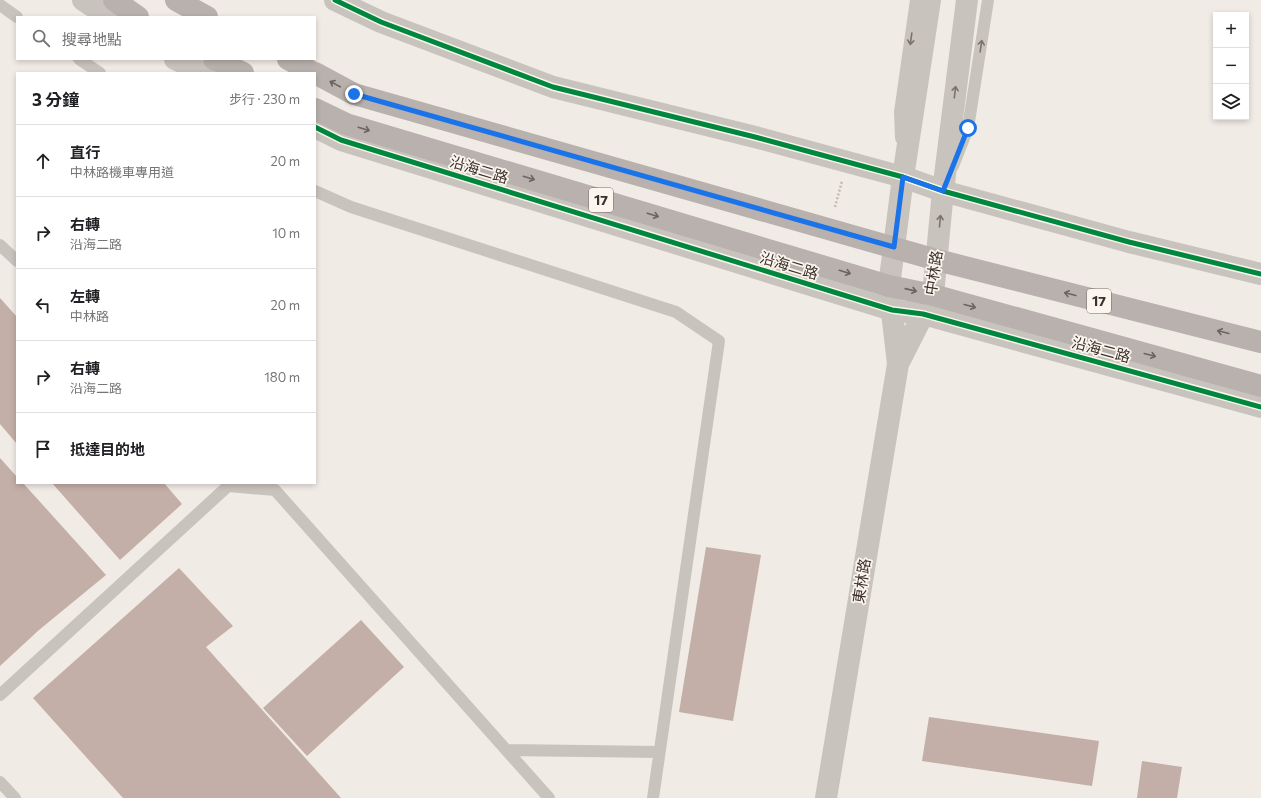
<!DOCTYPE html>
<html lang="zh-TW">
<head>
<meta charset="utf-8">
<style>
	body { margin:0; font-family:Commissioner,"Noto Sans TC",sans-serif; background:#f2f2f2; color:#202124 }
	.controls { position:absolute; right:12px; top:12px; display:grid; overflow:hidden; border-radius:0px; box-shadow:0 2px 6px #0003 }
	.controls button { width:36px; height:36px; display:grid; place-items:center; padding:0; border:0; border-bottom:1px solid #e0e0e0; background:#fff; color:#202124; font:20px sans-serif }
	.stop { position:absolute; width:12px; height:12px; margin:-9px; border:3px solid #1a73e8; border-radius:50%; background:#fff }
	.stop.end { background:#1a73e8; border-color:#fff; box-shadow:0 1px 4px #0008 }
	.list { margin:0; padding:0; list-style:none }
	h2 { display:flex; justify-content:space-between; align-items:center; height:52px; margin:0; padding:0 16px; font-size:17px }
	h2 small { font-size:13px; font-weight:400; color:#757577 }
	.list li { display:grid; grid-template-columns:26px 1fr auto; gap:12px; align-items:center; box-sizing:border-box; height:72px; padding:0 16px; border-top:1px solid #e0e0e0 }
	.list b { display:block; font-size:15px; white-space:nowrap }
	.list p { margin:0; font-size:13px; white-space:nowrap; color:#757577 }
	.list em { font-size:13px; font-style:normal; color:#757577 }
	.icon { flex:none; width:22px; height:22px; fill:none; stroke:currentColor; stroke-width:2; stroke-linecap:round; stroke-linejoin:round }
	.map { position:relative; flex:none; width:1261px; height:798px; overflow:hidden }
	.search { position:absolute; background:#fff; box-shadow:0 2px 6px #0003; left:16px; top:16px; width:300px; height:44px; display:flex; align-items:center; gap:10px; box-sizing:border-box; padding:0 14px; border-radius:0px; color:#757577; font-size:15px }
	.panel { position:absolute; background:#fff; box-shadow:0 2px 6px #0003; left:16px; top:72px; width:300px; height:412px; border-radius:0px }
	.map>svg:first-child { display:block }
</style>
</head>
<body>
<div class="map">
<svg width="1261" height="798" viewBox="0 0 1261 798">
	<rect width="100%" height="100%" fill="#f0ebe5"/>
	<path fill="#c3afa7" d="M0,298L17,317V444L0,424Z
		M0,458L17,477V483H23L106,575L39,630L0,666Z
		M52,483H164L182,504L120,560Z
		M706,547L761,555L733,721L679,712Z
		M179,568L233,626L206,647L341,798H123L33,698Z
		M361,620L404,667L307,756L263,708Z
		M929,717L1099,741L1092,786L922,761Z
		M1142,761L1182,767L1177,798H1137Z"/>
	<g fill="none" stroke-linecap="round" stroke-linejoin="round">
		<path stroke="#c2bbb6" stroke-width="2.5" stroke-dasharray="2 2" stroke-linecap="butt" d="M835,207L842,181"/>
		<path stroke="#c9c3be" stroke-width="12" d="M0,5L17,17
			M79,59L100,73
			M901,138L900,112L916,0
			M953,166L968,128L988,0
			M315,191L351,207L676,312L719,341L653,798
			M0,245L17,261
			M0,695L228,486L275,490L549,798
			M507,750L659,752
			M0,782L15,798"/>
		<path stroke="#c9c3be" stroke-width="22" d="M83,0L109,17
			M335,0L381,22L553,87L755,137L903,177L943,191L1129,242L1261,274
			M175,59L203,73
			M315,127L341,140L892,310L923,314L1261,407"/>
		<path stroke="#c9c3be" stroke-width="22" d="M898,364L933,295L943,191L967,0
			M826,798L898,364L889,286L903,177L930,0"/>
		<path stroke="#b8b1ad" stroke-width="22" d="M114,0L138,17
			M176,0L207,17
			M214,59L243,73
			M288,59L314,73
			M315,73L354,94L937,260L1261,342
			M315,109L346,124L889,286L933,295L1261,386"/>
		<g stroke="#fbf5ee" stroke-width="8">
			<path id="cycleway" d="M335,0L381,22L553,87L755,137L903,177L943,191L1129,242L1261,274
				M315,127L341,140L892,310L923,314L1261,407"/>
		</g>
		<use href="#cycleway" stroke="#00873e" stroke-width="5"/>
	</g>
	<defs><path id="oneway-shaft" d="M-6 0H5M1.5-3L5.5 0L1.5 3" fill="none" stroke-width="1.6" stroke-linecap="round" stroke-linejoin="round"/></defs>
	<g stroke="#7b726d">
		<use href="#oneway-shaft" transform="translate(911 39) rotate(98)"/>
		<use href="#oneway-shaft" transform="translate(981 46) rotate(-81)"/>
		<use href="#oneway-shaft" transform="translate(955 92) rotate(-83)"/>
		<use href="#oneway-shaft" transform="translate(940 221) rotate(-85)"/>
	</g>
	<g stroke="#6d645f">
		<use href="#oneway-shaft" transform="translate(335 84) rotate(-152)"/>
		<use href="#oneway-shaft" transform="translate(364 129) rotate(17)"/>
		<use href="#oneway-shaft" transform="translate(529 178) rotate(17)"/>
		<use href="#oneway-shaft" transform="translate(653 215) rotate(17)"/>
		<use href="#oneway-shaft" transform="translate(845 272) rotate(17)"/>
		<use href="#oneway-shaft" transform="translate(911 290) rotate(13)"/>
		<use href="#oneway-shaft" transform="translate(1070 294) rotate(-166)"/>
		<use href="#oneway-shaft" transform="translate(970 306) rotate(15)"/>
		<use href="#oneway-shaft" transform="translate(1223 332) rotate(-166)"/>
		<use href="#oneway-shaft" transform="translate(1150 355) rotate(15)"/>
	</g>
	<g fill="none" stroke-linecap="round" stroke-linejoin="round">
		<path stroke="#1a73e8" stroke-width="5" d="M354,94L894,247L903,177L943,191L968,128"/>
	</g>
	<g text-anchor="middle" stroke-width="3.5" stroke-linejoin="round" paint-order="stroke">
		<g fill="#fbf5ee" stroke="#756b66" stroke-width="1">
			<rect x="589" y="188" width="24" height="24" rx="3"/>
			<rect x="1087" y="289" width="24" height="24" rx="3"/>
		</g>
		<g font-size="14" font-weight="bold" fill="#3b302b">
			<text x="601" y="205">17</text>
			<text x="1099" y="306">17</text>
		</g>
		<g font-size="15" fill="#3b302b" stroke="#fbf5ee">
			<text transform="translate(479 170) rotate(17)" y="5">沿海二路</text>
			<text transform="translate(789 266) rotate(17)" y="5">沿海二路</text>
			<text transform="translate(934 273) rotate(-81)" y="5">中林路</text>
			<text transform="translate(1101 350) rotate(15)" y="5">沿海二路</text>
			<text transform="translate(862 581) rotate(-81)" y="5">東林路</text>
		</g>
	</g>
</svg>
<div class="controls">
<button>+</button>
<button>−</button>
<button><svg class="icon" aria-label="layers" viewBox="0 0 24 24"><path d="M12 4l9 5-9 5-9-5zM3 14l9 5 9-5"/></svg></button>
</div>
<div class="stop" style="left:968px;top:128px"></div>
<div class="stop end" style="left:354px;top:94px"></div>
<div class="search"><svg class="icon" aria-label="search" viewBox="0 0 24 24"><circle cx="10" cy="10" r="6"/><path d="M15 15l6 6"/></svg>搜尋地點</div>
<section class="panel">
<h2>3 分鐘<small>步行 · 230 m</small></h2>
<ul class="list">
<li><svg class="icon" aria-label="ahead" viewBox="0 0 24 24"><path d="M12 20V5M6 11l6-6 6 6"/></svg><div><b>直行</b><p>中林路機車專用道</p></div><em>20 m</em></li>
<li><svg class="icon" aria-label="right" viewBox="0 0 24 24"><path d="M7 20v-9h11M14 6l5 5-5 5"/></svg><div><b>右轉</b><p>沿海二路</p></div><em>10 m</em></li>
<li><svg class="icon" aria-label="left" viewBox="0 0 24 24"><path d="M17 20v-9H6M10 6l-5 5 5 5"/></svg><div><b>左轉</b><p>中林路</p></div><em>20 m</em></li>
<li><svg class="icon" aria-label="right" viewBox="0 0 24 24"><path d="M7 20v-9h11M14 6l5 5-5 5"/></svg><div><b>右轉</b><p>沿海二路</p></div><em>180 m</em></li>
<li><svg class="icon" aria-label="arrive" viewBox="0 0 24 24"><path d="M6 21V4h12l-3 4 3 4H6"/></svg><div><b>抵達目的地</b></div></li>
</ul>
</section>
</div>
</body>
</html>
